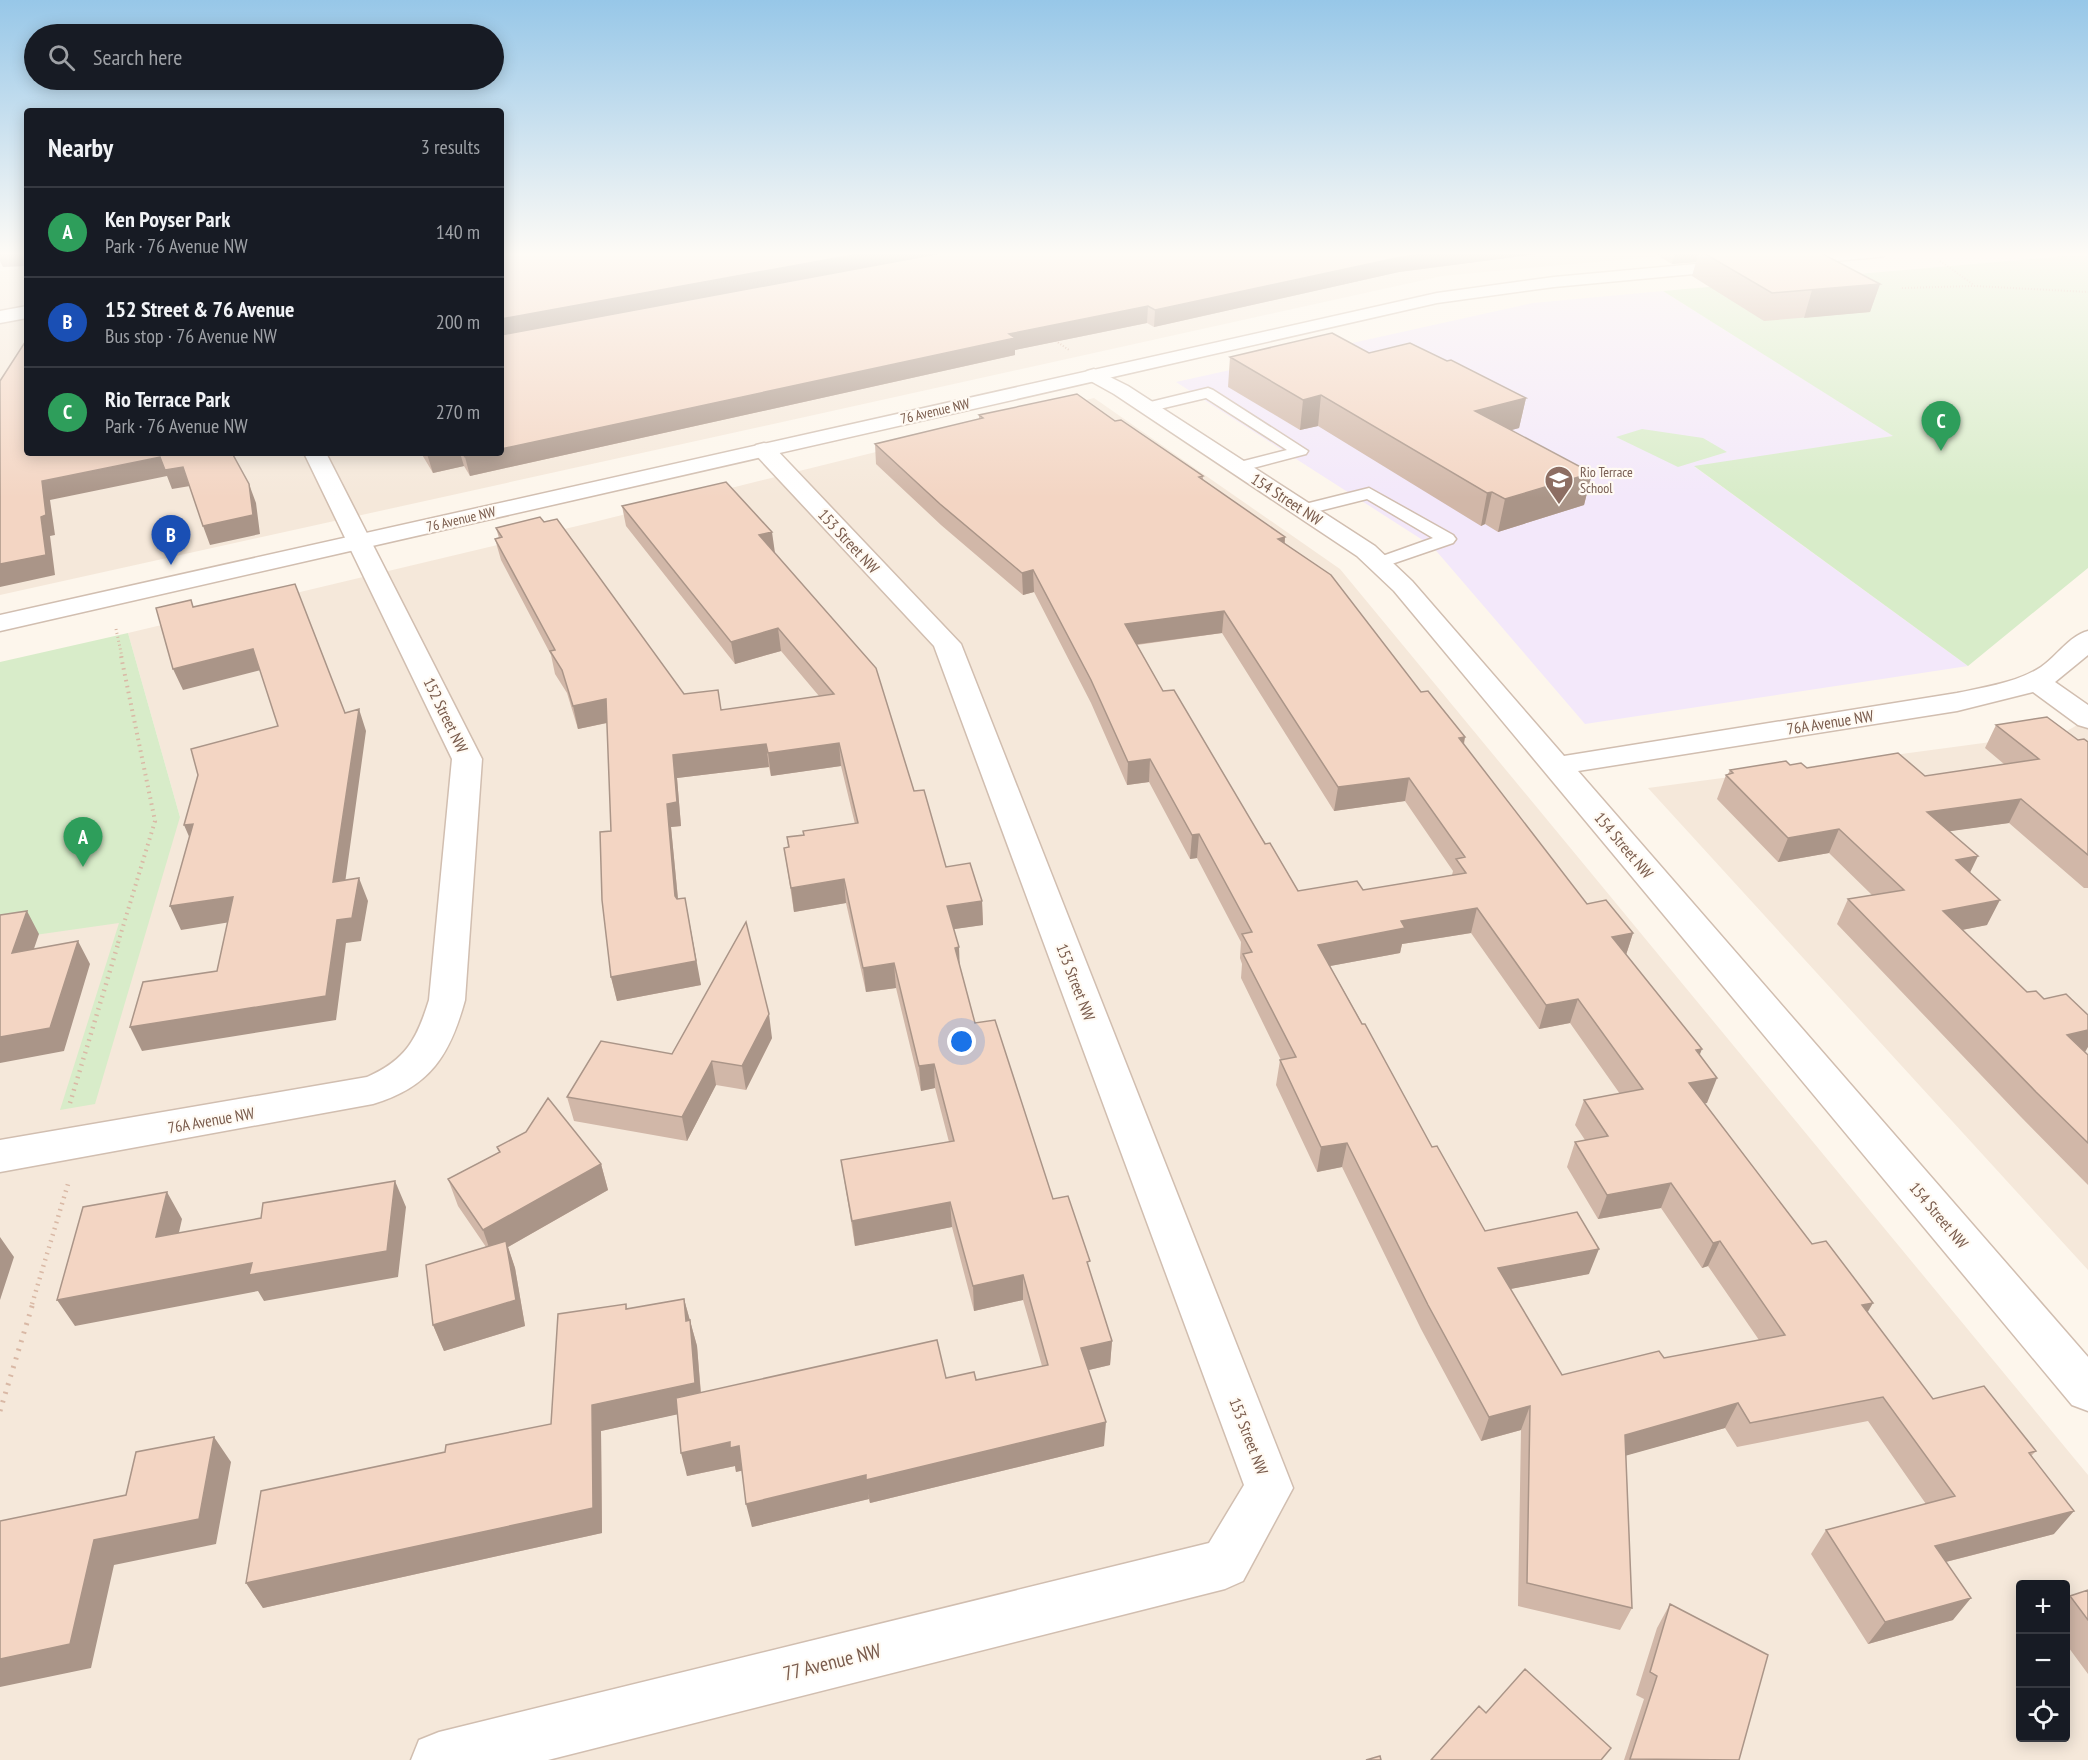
<!DOCTYPE html>
<html lang="en">
<head>
<meta charset="utf-8">
<style>
	body { margin:0; font-family:"PT Sans Narrow",sans-serif; background:#242831; color:#f1f3f6 }
	.controls { position:absolute; right:18px; bottom:18px; display:grid; overflow:hidden; border-radius:6px; box-shadow:0 3px 15px #0003 }
	.controls button { width:54px; height:54px; display:grid; place-items:center; padding:0; border:0; border-bottom:2px solid #363941; background:#171b24; color:#f1f3f6; font:30px sans-serif }
	.you { position:absolute; left:962px; top:1042px; width:21px; height:21px; margin:-15px; border:4px solid #fff; border-radius:50%; background:#1a73e8; box-shadow:0 0 0 9px #1a73e833 }
	.badge { display:grid; place-items:center; width:39px; height:39px; border-radius:50%; background:#e76f51; color:#fff; font-size:20px; font-weight:700 }
	.pin { position:absolute; translate:-50% -50px; filter:drop-shadow(0 2px 3px #0008) }
	.pin::after { content:''; position:absolute; top:32px; width:21px; height:18px; background:inherit; clip-path:polygon(0 0,100% 0,50% 100%) }
	.list { margin:0; padding:0; list-style:none }
	h2 { display:flex; justify-content:space-between; align-items:center; height:78px; margin:0; padding:0 24px; font-size:26px }
	h2 small { font-size:20px; font-weight:400; color:#9ea1a6 }
	.list li { display:grid; grid-template-columns:39px 1fr auto; gap:18px; align-items:center; box-sizing:border-box; height:90px; padding:0 24px; border-top:2px solid #363941 }
	.list b { display:block; font-size:22px; white-space:nowrap }
	.list p { margin:0; font-size:20px; white-space:nowrap; color:#9ea1a6 }
	.list em { font-size:20px; font-style:normal; color:#9ea1a6 }
	.icon { flex:none; width:33px; height:33px; fill:none; stroke:currentColor; stroke-width:2; stroke-linecap:round; stroke-linejoin:round }
	.map { position:relative; flex:none; width:2088px; height:1760px; overflow:hidden }
	.search { position:absolute; background:#171b24; box-shadow:0 3px 15px #0003; left:24px; top:24px; width:480px; height:66px; display:flex; align-items:center; gap:15px; box-sizing:border-box; padding:0 21px; border-radius:33px; color:#9ea1a6; font-size:22px }
	.panel { position:absolute; background:#171b24; box-shadow:0 3px 15px #0003; left:24px; top:108px; width:480px; height:348px; border-radius:6px }
	.map>svg:first-child { display:block }
</style>
</head>
<body>
<div class="map">
<svg width="2088" height="1760" viewBox="0 0 2088 1760">
	<rect width="100%" height="100%" fill="#fdf6ec"/>
	<path fill="#f5e8da" fill-rule="evenodd" d="M20,252H27V453H501V252H1704L1442,276L0,595V271L18,269Z
		M1094,398L1340,569L2088,1475V1760H0V940L180,817L128,633L594,522ZM2020,1584H2066V1738H2020Z
		M2088,719V1270L1648,788L2065,732Z"/>
	<path fill="#f3e8fa" d="M1663,291L1894,436L1695,467L1968,666L1585,724L1432,546L1176,382L1533,303Z"/>
	<path fill="#d8ecc9" d="M2088,254V568L1968,666L1694,466L1893,436L1663,291Z
		M1642,429L1703,438L1727,452L1678,467L1616,437Z
		M128,633L180,817L95,1104L60,1110L119,923L0,940V662Z"/>
	<g fill="none" stroke-linecap="round" stroke-linejoin="round">
		<g stroke="#d1beb0" stroke-width="3">
			<path id="service" d="M1208,388L1213,390L1308,451L1306,454L1238,472L1232,470L1230,467L1232,464L1287,450L1206,398L1147,412L1139,407L1142,404Z
				M1369,488L1453,535L1456,539L1453,543L1380,568L1374,567L1371,563L1374,559L1433,538L1367,499L1303,515L1297,514L1294,510L1297,506Z"/>
		</g>
		<g stroke="#d1beb0" stroke-width="3">
			<path id="minor" d="M27,306V318L0,323V311Z
				M1094,369L1128,386L1375,546L1412,581L1564,756L1957,693C1985,687 2016,683 2041,667C2057,656 2069,636 2088,631V655L2055,682L2088,705V728L2078,725L2033,692L1957,711L1578,771L2088,1357V1411L2072,1405L1394,591L1357,556L1114,394L1087,379L1084,375L1087,371Z
				M764,443L772,445L961,644L1293,1488L1243,1581L1225,1589L548,1760H411L419,1740L439,1732L1209,1543L1244,1485L934,646L756,455L753,450L756,445Z
				M304,453H326L482,759L465,1000C450,1055 430,1087 373,1104L0,1172V1140L367,1077C406,1060 417,1039 429,1000L452,759Z"/>
		</g>
		<g stroke="#d1beb0" stroke-width="3">
			<path id="tertiary" d="M1826,252H1887L1884,256L1878,257L1554,287L1437,303L0,631V615L1437,293L1554,277Z"/>
		</g>
		<path stroke="#d9b8a5" stroke-width="2" stroke-dasharray="1 2" stroke-linecap="butt" d="M1940,261L1974,285
			M1902,288L1975,286L2088,292
			M1053,339L1069,350"/>
		<path stroke="#d9b8a5" stroke-width="3" stroke-dasharray="1 3" stroke-linecap="butt" d="M116,629L122,657"/>
		<path stroke="#d9b8a5" stroke-width="4" stroke-dasharray="1.5 4.5" stroke-linecap="butt" d="M118,943L155,821L121,656"/>
		<path stroke="#d9b8a5" stroke-width="4.5" stroke-dasharray="1.5 5" stroke-linecap="butt" d="M70,1103L119,941
			M32,1304L68,1184"/>
		<path stroke="#d9b8a5" stroke-width="5" stroke-dasharray="2 7" stroke-linecap="butt" d="M0,1411L33,1303"/>
		<use href="#service" fill="#fff" fill-rule="evenodd"/>
		<use href="#minor" fill="#fff" fill-rule="evenodd"/>
		<use href="#tertiary" fill="#fff" fill-rule="evenodd"/>
	</g>
	<path fill="#d1b7a8" fill-rule="evenodd" d="M501,252H1552L1399,272L1154,327L1147,323L1015,350V355L470,476L464,466L433,473L421,453H501Z
		M1652,252H1819L1880,284L1870,312L1764,321L1692,276L1696,262L1672,264Z
		M1369,353L1447,361L1526,398L1519,428L1511,430L1592,473L1584,505L1498,532L1485,524L1481,526L1318,426L1300,430L1228,387L1230,357Z
		M979,415L1115,421L1203,476V480L1285,537V544L1421,692L1465,737L1464,745L1587,904L1633,933L1626,955L1699,1055L1707,1103H1704L1812,1244L1867,1312L1933,1399L2036,1451L2031,1456L2054,1534L1946,1562L1953,1620L1868,1644L1811,1554L1826,1530L1926,1504L1868,1421L1737,1447L1725,1428L1626,1455L1632,1608L1620,1630L1518,1606L1521,1430L1481,1441L1421,1329L1342,1167L1317,1172L1276,1085L1280,1060H1281L1241,978L1242,964L1240,958L1241,942L1197,858L1190,859L1149,782L1127,785L1091,703L1034,592L1023,595L941,525L876,464L875,444L979,419ZM1222,633L1334,811L1405,801L1453,871L1452,875L1363,890L1298,891L1163,691L1137,645ZM1471,933L1539,1029L1570,1023L1620,1094L1584,1100L1575,1125L1585,1140L1575,1142L1567,1167L1598,1219L1661,1208L1702,1268L1708,1266L1759,1340L1664,1358L1562,1375L1510,1289L1589,1274L1485,1231L1432,1147L1330,966L1400,953L1402,944Z
		M622,506L774,553L914,791L946,867L982,901L983,925L954,929L960,968L975,1023L1053,1199L1090,1271L1112,1341L1110,1365L1089,1370L1104,1446L870,1503L869,1499L752,1527L742,1470L736,1472L735,1466L687,1476L677,1414L601,1431L602,1533L263,1608L246,1583L445,1452L551,1424L626,1304L627,1309L684,1299L697,1346L701,1393L946,1378L976,1380L1042,1366L1023,1300L974,1311L952,1227L855,1246L841,1160L949,1142L935,1088L921,1091L896,988L866,992L846,903L794,912L784,848L788,847L787,837L803,835L855,824L841,766L771,776L769,767L677,778L681,826L671,827L678,899L701,985L617,1001L611,977V831L607,723L578,729L567,693L555,674L551,655L501,560L495,539L499,538L496,528L684,694L721,710L819,696L781,651L735,664L626,526Z
		M1996,725L2088,742V888H2084L2009,823L1949,831L1970,873L1987,925L1962,930L2088,1055V1185L2021,1117L1837,924L1848,899L1872,895L1829,853L1778,862L1717,799L1726,775L1728,774L1730,770L1790,765L1807,768L1925,776L2004,764L1985,748Z
		M772,1038L746,1090L716,1085L687,1141L574,1121L567,1097L672,1054Z
		M497,1147L601,1164L608,1190L508,1247L515,1268L525,1326L444,1351L433,1325L486,1247L458,1206L448,1179L499,1152Z
		M2088,1590V1674L2066,1644V1601L2070,1596Z
		M1670,1604L1739,1760H1624L1644,1699L1636,1695L1657,1628Z"/>
	<path fill="#aa9588" d="M0,252H27V266L3,267L0,261Z
		M869,252H954L501,337V319Z
		M1438,252H1552L1399,272L1154,327L1155,310L1401,257Z
		M1675,252H1699L1696,262L1672,264Z
		M1880,284L1870,312L1804,318L1812,290Z
		M1148,306L1147,323L1015,350V355L470,476L465,457L482,453H501V449L1009,334Z
		M1321,395L1318,426L1300,430L1303,400Z
		M1526,398L1519,428L1469,442L1475,411Z
		M431,453H460L464,466L433,473L427,454Z
		M160,457L183,467L190,486L172,489L167,476L50,500L55,535L50,536L55,575L0,587V564L41,517L42,481Z
		M1592,473L1584,505L1498,532L1505,499Z
		M249,484L256,503L260,534L210,545L203,526Z
		M1492,492L1485,524L1481,526L1487,493Z
		M772,532L775,553L759,535Z
		M1285,537L1283,558L1278,539Z
		M1033,570L1034,592L1023,595L1022,573Z
		M1224,611L1222,633L1124,646L1125,624Z
		M778,628L781,651L735,664L731,642Z
		M253,649L261,670L183,690L173,669Z
		M606,699L611,722L578,729L573,706Z
		M359,709L366,731L342,905L333,882Z
		M1465,737L1460,760L1459,738Z
		M839,743L841,766L771,776L768,753Z
		M766,744L769,767L677,778L681,826L671,827L680,920L675,896L667,804L673,755Z
		M1150,759L1149,782L1127,785L1128,762Z
		M1409,778L1405,801L1334,811L1338,787Z
		M2021,799L2009,823L1916,836L1927,812Z
		M193,824L194,848L184,825Z
		M1839,829L1829,853L1778,862L1788,838Z
		M1199,834L1197,858L1190,859L1192,835Z
		M1978,856L1966,881L1956,860Z
		M359,878L368,901L361,941L346,943L336,1020L142,1051L130,1027L337,920Z
		M844,879L846,903L794,912L791,888Z
		M233,897L243,920L181,930L170,906Z
		M685,898L701,985L617,1001L611,977Z
		M2000,900L1987,925L1931,936L1943,911Z
		M982,901L983,925L948,930L947,906Z
		M1477,908L1471,933L1402,944L1400,953L1314,969L1318,945L1401,921Z
		M27,911L39,934L25,975L12,953Z
		M1633,933L1625,958L1612,937Z
		M78,941L90,964L64,1051L0,1063V1037Z
		M959,947L960,972L955,948Z
		M894,963L896,988L866,992L863,968Z
		M1578,999L1570,1023L1539,1029L1546,1005Z
		M769,1014L772,1038L746,1090L742,1066Z
		M2088,1030V1047L2085,1052L2067,1035Z
		M1702,1049L1692,1074L1696,1050Z
		M712,1061L716,1085L687,1141L682,1117Z
		M934,1064L935,1088L921,1091L919,1066Z
		M1717,1078L1707,1103L1679,1108L1689,1083Z
		M1347,1143L1342,1167L1317,1172L1321,1147Z
		M601,1164L608,1190L508,1247L515,1268L525,1326L444,1351L433,1325L492,1256L483,1230Z
		M395,1181L406,1207L398,1277L264,1301L258,1291L75,1326L57,1300Z
		M1671,1183L1661,1208L1598,1219L1607,1195Z
		M167,1192L182,1219L172,1263L156,1237Z
		M950,1202L952,1227L855,1246L852,1221Z
		M0,1237L14,1257L0,1300Z
		M1720,1241L1708,1266L1702,1268L1713,1243Z
		M1599,1249L1589,1274L1490,1293L1498,1268Z
		M1023,1275V1300L974,1311L973,1286Z
		M684,1299L697,1346L702,1409L601,1431L602,1533L263,1608L246,1583L592,1405L686,1321Z
		M1873,1303L1859,1327L1862,1305Z
		M1112,1341L1110,1365L1080,1372L1081,1348Z
		M1738,1403L1725,1428L1614,1459L1625,1435Z
		M1530,1406L1521,1430L1481,1441L1489,1417Z
		M1106,1422L1104,1446L870,1503L866,1480Z
		M214,1437L231,1462L216,1544L114,1565L91,1668L0,1687V1659L94,1540Z
		M730,1442L739,1446L745,1470L736,1472L735,1466L687,1476L681,1453Z
		M866,1475L869,1499L752,1527L746,1504Z
		M2074,1511L2054,1534L1918,1569L1935,1546Z
		M1971,1598L1953,1620L1868,1644L1885,1622Z"/>
	<path fill="#f3d5c3" stroke="#aa9588" stroke-width="1.5" fill-rule="evenodd" d="M501,252H869L501,319Z
		M947,252H1438L1401,257L1155,310L1148,306L1009,334L1015,338L501,449V335Z
		M1702,252H1819L1880,284L1772,293Z
		M1332,333L1369,353L1410,343L1447,361L1451,360L1526,398L1475,411L1592,473L1505,499L1492,492L1487,493L1321,395L1303,400L1230,357Z
		M27,339V453H232L249,484L253,515L203,526L183,467L165,470L160,457L42,481L46,515L41,517L46,555L0,564V381Z
		M1077,394L1115,421L1121,420L1203,476L1199,477L1285,537L1278,539L1331,575L1421,692L1428,691L1465,737L1459,738L1587,904L1606,900L1633,933L1612,937L1702,1049L1696,1050L1717,1078L1689,1083L1812,1244L1826,1241L1873,1303L1862,1305L1933,1399L1984,1386L2036,1451L2029,1453L2074,1511L1935,1546L1971,1598L1885,1622L1826,1530L1955,1496L1883,1397L1750,1423L1738,1403L1625,1435L1632,1608L1527,1583L1530,1406L1489,1417L1428,1305L1347,1143L1321,1147L1280,1060L1296,1057L1243,954L1252,952L1242,934L1252,932L1199,834L1192,835L1150,759L1128,762L1091,680L1033,570L1022,573L940,504L875,444L983,418L979,415ZM1224,611L1338,787L1409,778L1465,857L1456,859L1466,873L1363,890L1357,881L1298,891L1270,843L1265,844L1174,690L1163,691L1125,624ZM1477,908L1546,1005L1578,999L1643,1089L1584,1100L1608,1136L1575,1142L1607,1195L1671,1183L1713,1243L1720,1241L1785,1335L1664,1358L1659,1351L1562,1375L1498,1268L1599,1249L1577,1212L1485,1231L1437,1146L1432,1147L1365,1024H1362L1318,945L1405,928L1401,921Z
		M462,453H482L465,457Z
		M726,482L772,532L759,535L876,668L914,791L924,790L946,867L970,863L982,901L947,906L959,947L955,948L975,1023L995,1020L1053,1199L1068,1196L1090,1261L1087,1262L1112,1341L1081,1348L1106,1422L866,1480V1475L746,1504L739,1446L730,1448V1442L681,1453L676,1398L937,1340L946,1378L974,1372L976,1380L1048,1365L1023,1275L973,1286L950,1202L852,1221L841,1160L954,1141L934,1064L919,1066L894,963L863,968L844,879L791,888L784,848L789,847L787,837L804,835L803,831L858,823L839,743L768,753L766,744L673,755L677,802L667,804L675,896L677,899L685,898L696,961L611,977L602,900L600,832L611,831L606,699L573,706L562,670L550,651L555,650L495,539L502,537L496,528L540,517L544,522L557,519L684,694L718,690L721,710L834,694L778,628L731,642L622,506Z
		M295,584L345,713L359,709L333,882L359,878L352,918L337,920L326,996L130,1027L143,982L217,971L233,897L170,906L193,824L184,825L198,775L191,749L278,726L253,649L173,669L156,608L191,600L193,607Z
		M2047,717L2078,740L2084,739L2088,742V855L2021,799L1927,812L1978,856L1956,860L2000,900L1943,911L2027,992L2036,991L2044,999L2066,994L2088,1015V1030L2067,1035L2088,1055V1143L2036,1092L1848,899L1904,890L1839,829L1788,838L1726,775L1733,773L1730,770L1786,761L1790,765L1801,763L1807,768L1898,753L1925,776L2039,759L1996,725Z
		M27,911L12,953L78,941L50,1028L0,1037V915Z
		M746,922L769,1014L742,1066L712,1061L682,1117L567,1097L601,1041L672,1054Z
		M548,1098L601,1164L483,1230L448,1179L500,1152L497,1147L526,1132Z
		M395,1181L387,1251L249,1275L252,1263L57,1300L83,1207L167,1192L156,1237L261,1218L263,1203Z
		M506,1241L516,1300L433,1325L426,1265Z
		M684,1299L686,1321L690,1320L695,1383L592,1405L593,1508L246,1583L261,1491L445,1452L446,1445L551,1424L558,1314L626,1304V1309Z
		M214,1437L199,1519L94,1540L70,1644L0,1659V1521L126,1495L136,1452Z
		M2088,1590V1620L2070,1596Z
		M1670,1604L1768,1655L1739,1760L1630,1759L1657,1676L1650,1672Z
		M1525,1669L1611,1748L1601,1760H1431L1479,1706L1486,1713Z
		M1380,1756L1381,1760H1366Z"/>
	<linearGradient id="sky" x2="0" y2="1"><stop stop-color="#97c7e8"/><stop offset="0.51" stop-color="#fefbf6"/><stop offset="1" stop-color="#fefbf6" stop-opacity="0"/></linearGradient>
	<rect width="2088" height="498" fill="url(#sky)"/>
	<defs>
		<g id="school-pin" transform="scale(1.5)"><path d="M0 17L-7.5 6A9.5 9.5 0 1 1 7.5 6Z" fill="#8d6e63" stroke="#fffaf3"/><path d="M0-5L7-2L0 1L-7-2ZM-4 1L0 2.5L4 1V4Q0 6-4 4Z" fill="#fff"/></g>
	</defs>
	<g fill-rule="evenodd">
		<use href="#school-pin" x="1559" y="480"/>
	</g>
	<g text-anchor="middle" stroke-width="4.5" stroke-linejoin="round" paint-order="stroke">
		<g font-size="14" fill="#7a5c4d" stroke="#fffaf3">
			<text transform="translate(935 411) rotate(-13)" y="5">76 Avenue NW</text>
			<text transform="translate(461 519) rotate(-13)" y="5">76 Avenue NW</text>
		</g>
		<g font-size="14" fill="#785e54" stroke="#fffaf3" text-anchor="start">
			<text x="1580" y="477">Rio Terrace<tspan x="1580" dy="16">School</tspan></text>
		</g>
		<g font-size="16" fill="#7a5c4d" stroke="#fffaf3">
			<text transform="translate(1287 499) rotate(33)" y="6">154 Street NW</text>
			<text transform="translate(849 541) rotate(47)" y="6">153 Street NW</text>
			<text transform="translate(446 715) rotate(64)" y="6">152 Street NW</text>
			<text transform="translate(1830 722) rotate(-9)" y="6">76A Avenue NW</text>
			<text transform="translate(1624 845) rotate(50)" y="6">154 Street NW</text>
			<text transform="translate(1076 982) rotate(69)" y="6">153 Street NW</text>
			<text transform="translate(211 1120) rotate(-10)" y="6">76A Avenue NW</text>
			<text transform="translate(1939 1215) rotate(50)" y="6">154 Street NW</text>
			<text transform="translate(1249 1436) rotate(69)" y="6">153 Street NW</text>
		</g>
		<g font-size="20" fill="#7a5c4d" stroke="#fffaf3">
			<text transform="translate(832 1662) rotate(-14)" y="7">77 Avenue NW</text>
		</g>
	</g>
</svg>
<div class="controls">
<button>+</button>
<button>−</button>
<button><svg class="icon" aria-label="locate" viewBox="0 0 24 24"><circle cx="12" cy="12" r="6"/><path d="M12 2v4M12 18v4M2 12h4M18 12h4"/></svg></button>
</div>
<div class="you"></div>
<div class="pin badge" style="left:83px;top:867px;background:#2e9e5b">A</div>
<div class="pin badge" style="left:171px;top:565px;background:#1a4fb4">B</div>
<div class="pin badge" style="left:1941px;top:451px;background:#2e9e5b">C</div>
<div class="search"><svg class="icon" aria-label="search" viewBox="0 0 24 24"><circle cx="10" cy="10" r="6"/><path d="M15 15l6 6"/></svg>Search here</div>
<section class="panel">
<h2>Nearby<small>3 results</small></h2>
<ul class="list">
<li><span class="badge" style="background:#2e9e5b">A</span><div><b>Ken Poyser Park</b><p>Park · 76 Avenue NW</p></div><em>140 m</em></li>
<li><span class="badge" style="background:#1a4fb4">B</span><div><b>152 Street &amp; 76 Avenue</b><p>Bus stop · 76 Avenue NW</p></div><em>200 m</em></li>
<li><span class="badge" style="background:#2e9e5b">C</span><div><b>Rio Terrace Park</b><p>Park · 76 Avenue NW</p></div><em>270 m</em></li>
</ul>
</section>
</div>
</body>
</html>
